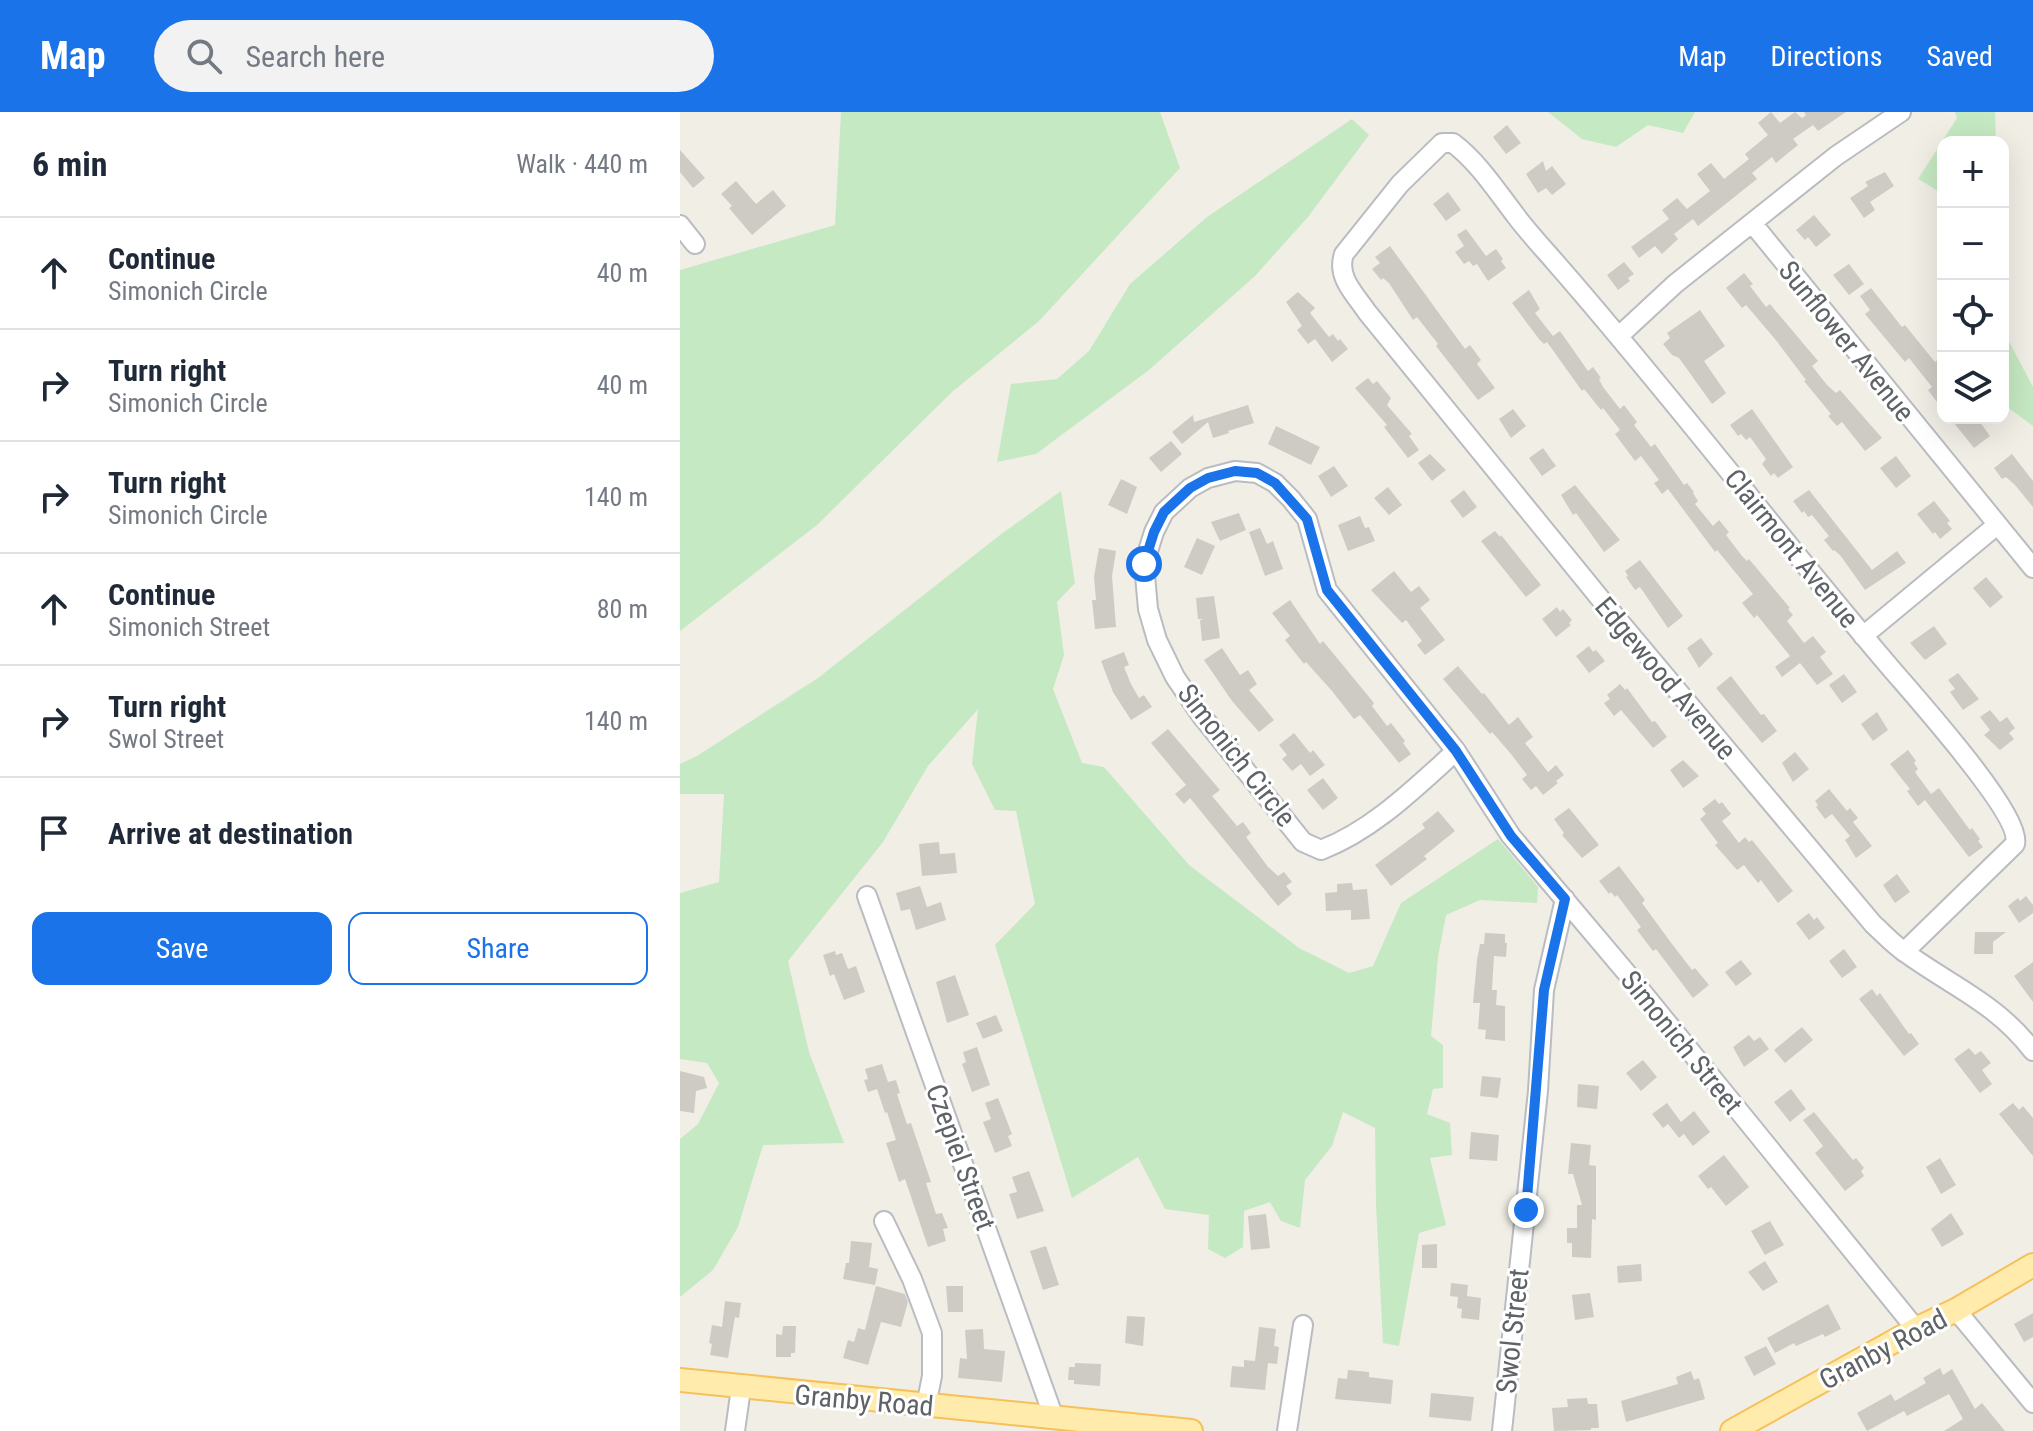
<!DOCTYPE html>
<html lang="en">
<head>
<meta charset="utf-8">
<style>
	body { margin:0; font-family:"Roboto Condensed",sans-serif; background:#f2f2f3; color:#1f2937 }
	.controls { position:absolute; right:24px; top:24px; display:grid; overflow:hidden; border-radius:16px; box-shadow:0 8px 32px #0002 }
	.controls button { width:72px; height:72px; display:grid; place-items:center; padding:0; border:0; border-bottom:2px solid #e0e1e3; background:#fff; color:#1f2937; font:40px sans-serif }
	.stop { position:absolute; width:24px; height:24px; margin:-18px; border:6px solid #1a73e8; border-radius:50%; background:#fff }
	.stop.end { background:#1a73e8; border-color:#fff; box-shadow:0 2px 8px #0008 }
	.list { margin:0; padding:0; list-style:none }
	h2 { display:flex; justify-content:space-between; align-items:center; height:104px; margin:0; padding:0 32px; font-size:34px }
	h2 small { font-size:26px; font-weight:400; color:#747a83 }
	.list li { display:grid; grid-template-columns:52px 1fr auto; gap:24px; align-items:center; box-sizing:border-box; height:112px; padding:0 32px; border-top:2px solid #e0e1e3 }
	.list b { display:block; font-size:30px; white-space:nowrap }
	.list p { margin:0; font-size:26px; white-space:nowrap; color:#747a83 }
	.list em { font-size:26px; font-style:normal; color:#747a83 }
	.actions { display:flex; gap:16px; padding:24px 32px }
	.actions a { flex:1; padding:18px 0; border:2px solid #1a73e8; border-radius:16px; text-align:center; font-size:28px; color:#1a73e8 }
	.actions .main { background:#1a73e8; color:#fff }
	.icon { flex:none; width:44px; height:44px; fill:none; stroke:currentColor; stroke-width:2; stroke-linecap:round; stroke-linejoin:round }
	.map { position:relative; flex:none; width:1353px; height:1319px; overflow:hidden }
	header { display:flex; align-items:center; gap:48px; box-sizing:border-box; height:112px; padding:0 40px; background:#1a73e8; color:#fff }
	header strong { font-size:38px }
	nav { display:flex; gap:44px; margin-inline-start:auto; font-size:28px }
	.search { width:560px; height:72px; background:#f2f2f3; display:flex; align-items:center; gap:20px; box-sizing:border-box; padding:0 28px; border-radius:44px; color:#747a83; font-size:30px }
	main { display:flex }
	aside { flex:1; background:#fff }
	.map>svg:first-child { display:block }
</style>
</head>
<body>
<header>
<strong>Map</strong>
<div class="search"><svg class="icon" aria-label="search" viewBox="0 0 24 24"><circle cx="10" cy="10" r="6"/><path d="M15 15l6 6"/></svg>Search here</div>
<nav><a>Map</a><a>Directions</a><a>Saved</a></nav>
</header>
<main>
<aside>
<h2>6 min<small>Walk · 440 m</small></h2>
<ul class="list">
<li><svg class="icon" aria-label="ahead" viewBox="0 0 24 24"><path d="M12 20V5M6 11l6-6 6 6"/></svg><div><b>Continue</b><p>Simonich Circle</p></div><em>40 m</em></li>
<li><svg class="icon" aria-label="right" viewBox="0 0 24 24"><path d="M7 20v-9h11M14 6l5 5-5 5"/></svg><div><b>Turn right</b><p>Simonich Circle</p></div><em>40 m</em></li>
<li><svg class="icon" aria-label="right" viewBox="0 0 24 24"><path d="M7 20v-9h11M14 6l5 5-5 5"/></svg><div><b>Turn right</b><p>Simonich Circle</p></div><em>140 m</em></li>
<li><svg class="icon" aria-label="ahead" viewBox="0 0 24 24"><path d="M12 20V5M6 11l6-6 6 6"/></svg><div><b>Continue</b><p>Simonich Street</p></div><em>80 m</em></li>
<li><svg class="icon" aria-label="right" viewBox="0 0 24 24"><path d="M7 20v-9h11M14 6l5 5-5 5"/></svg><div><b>Turn right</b><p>Swol Street</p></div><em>140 m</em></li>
<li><svg class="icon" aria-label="arrive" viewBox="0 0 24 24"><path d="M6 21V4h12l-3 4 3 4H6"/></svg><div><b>Arrive at destination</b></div></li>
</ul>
<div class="actions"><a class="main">Save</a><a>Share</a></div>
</aside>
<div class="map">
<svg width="1353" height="1319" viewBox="0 0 1353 1319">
	<rect width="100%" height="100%" fill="#f1eee6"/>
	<path fill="#c5e9c2" d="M161,0H480L500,56L359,209L272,280L137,413L0,519V158L155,113Z
		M868,0H1015L1003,21L968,13L936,35L902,27Z
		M1275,0H1315L1316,30H1263V82L1238,67L1277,6Z
		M672,7L689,23L628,105L575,164L469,258L356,342L317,350L331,272L377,267L409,239L450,172L527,105Z
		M1323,218L1353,275V314L1323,292Z
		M381,379L395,471L377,490L384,543L373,577L402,651L424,655L509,753L619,836L669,861L693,854L721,791L818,727L858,775L857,791L800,788L766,803L758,845L751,924L763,933V976L753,977L747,1002L770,1011L772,1043L750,1046L766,1113L739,1121L719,1234L703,1231L696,1091L695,1016L663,1000L652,1034L625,1068L620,1116L601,1109L590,1090L564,1099L563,1135L545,1146L528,1137L529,1103L485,1097L458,1045L392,1086L315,833L355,792L336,699L315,698L292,652L298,597L248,654L203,730L108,849L129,940L164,1031L83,1033L58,1115L33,1158L0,1185V1027L18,1012L39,971L27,951L0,947V781L39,770L44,682H0V652L17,644L138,566L320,423Z"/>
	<path fill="#cecbc5" d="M1091,0L1100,11L1115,0L1122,6L1126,3L1124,0H1166L1138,19L1133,13L1113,27L1118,33L1096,51L1092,45L1072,61L1077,67L1018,114L1013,107L994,122L998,127L982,142L975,134L959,146L951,135L989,107L982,98L997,86L1007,97L1030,79L1017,62L1031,51L1044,67L1069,47L1065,42L1088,23L1078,11Z
		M827,13L841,31L826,42L813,25Z
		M0,38L25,66L13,76L0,60Z
		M863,49L866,59L872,54L886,72L872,83L866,76L858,81L846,62Z
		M1205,60L1214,74L1190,90L1195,98L1184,106L1170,86L1188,74L1185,70Z
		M56,69L76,92L93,78L106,94L72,123L49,96L52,94L41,82Z
		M768,80L781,98L766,109L753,92Z
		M1134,103L1151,123L1136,135L1128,125L1125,128L1116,118Z
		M786,117L806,144L816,137L823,147L821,149L826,156L808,169L797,152L793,154L789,149L784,152L775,140L784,134L777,123Z
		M710,134L785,237L790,233L801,248L797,252L815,276L798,288L756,234L758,232L737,205L733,208L709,171L703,166L701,168L692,157L700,151L695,145Z
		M944,150L954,162L948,166L950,169L938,178L927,163Z
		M1169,152L1184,172L1169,183L1153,163Z
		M1064,161L1073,172L1070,174L1086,195L1090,192L1138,249L1132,254L1147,273L1156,281L1160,278L1202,326L1185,339L1162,310L1157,314L1148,304L1151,302L1124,269L1126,268L1095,227L1066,193L1062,196L1046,176Z
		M1191,176L1222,215L1225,213L1255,250L1263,243V298L1248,278L1252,275L1229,246L1225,250L1185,202L1190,198L1180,184Z
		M849,178L860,197L855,201L873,224L880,219L908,259L913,255L921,266L919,267L923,275L940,297L944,293L957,310L954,313L971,335L975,332L1004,373L1007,371L1014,380L1013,381L1018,389L1015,392L1033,414L1039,408L1049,420L1046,423L1062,444L1067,449L1069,447L1110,496L1108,497L1113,503L1107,509L1124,531L1133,524L1146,540L1140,545L1153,562L1137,573L1120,551L1102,565L1095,555L1110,544L1077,503L1074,506L1062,491L1073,482L1037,438L1035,440L988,377L982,382L974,371L979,368L961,344L955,349L935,322L940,318L923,296L921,298L904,277L902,279L867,230L864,232L859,227L832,191Z
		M618,180L635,196L630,201L649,225L653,222L658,229L660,227L668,237L652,250L635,227L628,232L617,218L622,214L606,190Z
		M1020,198L1045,234L1024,249L1046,281L1032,292L999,246L992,243L983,232L990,226L987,221Z
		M688,266L693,272L697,269L711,286L707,293L732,322L729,324L739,338L728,346L704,315L707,313L675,276Z
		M568,293L574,311L548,319L549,321L533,326L528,310L502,332L492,320L513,303L514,310Z
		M833,297L846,314L831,326L819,307Z
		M1072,297L1113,355L1098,366L1094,361L1091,364L1082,352L1086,347L1070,325L1066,328L1061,322L1058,324L1050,313Z
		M1280,306H1297L1310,324L1294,336L1274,311Z
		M596,314L640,335L631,353L588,332Z
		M491,329L502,342L481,360L469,346Z
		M863,336L876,354L862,364L849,346Z
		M750,342L766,358L752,369L738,351Z
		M1332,342L1353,369V395L1335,373L1326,365L1322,367L1314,356Z
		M1216,344L1231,364L1216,376L1200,356Z
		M654,354L668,374L651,385L638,364Z
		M441,367L457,375L447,402L428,393Z
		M895,373L940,428L924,440L896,401L893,403L881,383Z
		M708,375L722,393L709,403L694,386Z
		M784,378L797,395L783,406L770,389Z
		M1129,378L1192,458L1217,439L1226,451L1185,478L1160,443L1154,438L1153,439L1144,428L1149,424L1132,403L1128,405L1124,399L1122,401L1113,389Z
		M1254,389L1270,409L1267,411L1272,417L1260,427L1255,420L1253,422L1237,402Z
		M559,401L566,418L540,429L531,410Z
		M680,404L685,416L689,415L695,429L668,439L658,413Z
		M580,416L587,432L593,429L603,457L585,464L569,420Z
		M815,419L820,425L821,423L861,473L846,485L801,429Z
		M517,426L535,434L522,463L504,455Z
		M419,436L436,439L432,464L436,515L415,517L412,488H416L414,465Z
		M960,448L1003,504L988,516L960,475L955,478L946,465L948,464L945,459Z
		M714,459L731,480L739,474L750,488L740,496L765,528L745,543L737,533L742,529L726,508L722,511L691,478Z
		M1306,465L1323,485L1310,496L1293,476Z
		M534,484L540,526L522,529L520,508L524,507H518L516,486Z
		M610,488L640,532L643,529L694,591L692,594L707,614L711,611L725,629L723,631L731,642L719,651L680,603L674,607L652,579L626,550L624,552L605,528L610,524L592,501Z
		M877,495L880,500L883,497L892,508L889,511L891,513L876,525L862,507Z
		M1254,514L1267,532L1245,548L1230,531Z
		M1021,526L1033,542L1019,556L1007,536Z
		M909,534L913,540L916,538L925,549L909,561L896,544Z
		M542,536L560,563L568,558L577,572L569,578L594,608L579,620L552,589L524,548Z
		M444,540L449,553L444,555L451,572L459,586L464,583L472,595L451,608L433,580L421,549Z
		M778,554L802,582L804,581L829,613L838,605L853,625L845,631L868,660L876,653L884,663L876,669L878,671L863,683L856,674L851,678L842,667L847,663L831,642L812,620L810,622L763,567Z
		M1278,561L1299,587L1283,598L1270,580L1275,577L1268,568Z
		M1164,562L1177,580L1162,591L1149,573Z
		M1051,564L1081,603L1084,602L1097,619L1082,631L1036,576Z
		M940,572L945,578L947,576L972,610L975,609L987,625L973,636L941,598L934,604L924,591L930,587L927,583Z
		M1310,598L1320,610L1327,605L1335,616L1329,621L1334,627L1320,638L1304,623L1310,618L1300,605Z
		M1197,600L1208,618L1193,629L1181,612Z
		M488,617L540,678L532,684L557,714L563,710L571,721L566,725L588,755L598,764L604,760L612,770L606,774L612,782L598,794L510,686L504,692L495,682L506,673L471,631Z
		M614,621L630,641L633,638L645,653L630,664L621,652L612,659L602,647L607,643L599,633Z
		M1228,638L1236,649L1234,651L1238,657L1235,660L1251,682L1259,676L1290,718L1292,716L1300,727L1298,729L1303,735L1289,745L1245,688L1238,694L1227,679L1230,677L1210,652Z
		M1115,640L1129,657L1113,670L1102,651Z
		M1003,648L1019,664L1003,676L990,658Z
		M643,666L658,686L643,698L627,678Z
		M1149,677L1167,699L1170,696L1178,706L1173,710L1192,734L1176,746L1165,728L1170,724L1152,702L1145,707L1136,695L1138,693L1135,689Z
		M1035,687L1039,692L1042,690L1051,702L1042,709L1059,731L1065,725L1069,730L1072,728L1113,779L1098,791L1081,768L1078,771L1064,753L1057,758L1035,733L1038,731L1020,707L1026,702L1022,697Z
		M889,696L919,733L902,746L882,723L884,721L874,707Z
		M758,699L775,719L744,744L747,747L711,774L695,753L745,716L742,712Z
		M259,730L260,742L275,741L277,761L242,764L239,732Z
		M939,754L965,788L962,791L989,828L1012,858L1015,856L1029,873L1013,886L976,837L973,839L957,818L961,815L937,783L935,785L931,780L929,782L919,769Z
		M1217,762L1230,780L1215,791L1203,773Z
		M672,771L673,778L687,777L690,807L671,808V798L646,799L645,781L657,780V772Z
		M240,774L247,795L261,790L266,808L236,818L230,797L221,799L216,781Z
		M1346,784L1353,793V801L1339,811L1328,794L1338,786L1340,789Z
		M1129,801L1134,808L1137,805L1145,816L1129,828L1116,811Z
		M1295,820H1326L1313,830V842H1294Z
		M805,821L825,822V831H827L826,845L814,844L812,878H817L816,893L825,894V929L805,927L806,918L798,917L800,891H793L797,848L800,832H804Z
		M1164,837L1177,855L1162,866L1149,849Z
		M155,839L156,843L162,841L168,857L176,854L185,880L164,888L154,862L150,864L143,843Z
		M1061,848L1072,862L1056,874L1045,860Z
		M1353,850V890L1334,864Z
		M275,863L289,903L267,911L256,870Z
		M1192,877L1197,884L1200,881L1229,922L1231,921L1239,932L1224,944L1179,887Z
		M316,903L323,919L303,927L296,911Z
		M1122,915L1133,928L1105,951L1094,938Z
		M1069,923L1074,929L1080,925L1089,937L1064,955L1053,935Z
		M297,935L310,973L292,980L282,952L286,950L283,940Z
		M1289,936L1295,943L1301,939L1311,951L1302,958L1312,972L1300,981L1274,947Z
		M963,948L977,965L961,979L946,961Z
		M202,952L208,970L216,968L220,981L217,982L227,1012L231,1011L251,1070L246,1071L256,1102L262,1101L268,1116L263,1117L266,1129L248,1135L225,1067L219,1070L206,1031L216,1028L207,1000L205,1001L197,977L188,980L184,968L188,967L185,957Z
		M0,959L24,965L27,976L16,979L14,1001L0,999Z
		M802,964L821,966L818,986L800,984Z
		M898,972L919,974L917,997L897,995Z
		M1111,977L1126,997L1110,1010L1094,990Z
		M318,986L332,1022L328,1024L332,1034L315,1041L303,1010L311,1007L305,991Z
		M987,991L1001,1010L1014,999L1030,1020L1013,1034L1004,1022L999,1026L988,1012L983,1016L972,1002Z
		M1333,991L1339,998L1343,994L1353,1006V1044L1319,1002Z
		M1134,1000L1173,1048L1176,1046L1184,1056L1181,1059L1184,1064L1165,1079L1135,1041L1143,1034L1123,1008Z
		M791,1020L819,1023L817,1049L789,1047Z
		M891,1031L911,1033L909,1053L916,1054V1108L912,1107L911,1146L892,1145V1131H887V1116H897V1093H902L893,1062H888Z
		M1044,1043L1069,1075L1046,1094L1031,1075L1028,1077L1018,1064Z
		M1260,1046L1276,1073L1261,1082L1246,1055Z
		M349,1059L364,1099L337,1107L329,1082L337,1080L332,1065Z
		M1271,1101L1284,1122L1262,1135L1251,1117Z
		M586,1102L590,1136L571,1138L568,1104Z
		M1090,1109L1104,1133L1085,1143L1071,1119Z
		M171,1129L192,1131L189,1155L198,1157L195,1173L163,1167L166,1151H169Z
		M757,1132V1156H742V1133Z
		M366,1134L379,1173L363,1178L350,1139Z
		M1085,1149L1098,1170L1083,1179L1068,1160Z
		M961,1152L962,1169L938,1171L937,1154Z
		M771,1171L788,1173L787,1184L801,1186L799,1208L781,1206L782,1197L777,1196L778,1185L770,1184Z
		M196,1174L225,1182L228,1190L221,1215L201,1210L188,1253L163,1246L168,1228L174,1230L178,1216L185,1218Z
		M266,1174H283V1200H268Z
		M910,1181L914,1205L895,1208L892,1183Z
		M45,1189L61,1191L59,1206L55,1205L48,1246L30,1243L32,1232L29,1231L32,1213L42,1215Z
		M1148,1192L1161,1217L1145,1225L1143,1222L1116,1234L1114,1231L1095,1241L1087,1226Z
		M1353,1201V1225L1344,1230L1334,1212Z
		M447,1204L465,1205L463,1234L445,1231Z
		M103,1214H116L115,1241H111V1245H96V1222L102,1223Z
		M579,1215L596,1217L594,1234L599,1235L597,1252L588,1251L585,1278L550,1275L552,1254L564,1255V1248L575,1249Z
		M303,1217L304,1237L325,1239L322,1270L278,1266L280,1246L287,1247L285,1218Z
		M1086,1234L1096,1252L1074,1264L1064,1245Z
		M395,1251L421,1252L420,1274L394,1272V1268H388L389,1255H395Z
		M1260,1256L1263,1263L1272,1257L1295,1297L1302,1291L1325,1319H1264L1283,1307L1269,1282L1227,1304L1224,1299L1187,1319L1177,1301L1211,1282L1215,1289L1246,1271L1243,1266Z
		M668,1258L689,1260V1265L713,1268L711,1292L655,1287L658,1266L667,1267Z
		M1011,1259L1014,1268L1019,1266L1025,1287L946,1310L941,1289L998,1272L996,1265Z
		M751,1281L794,1285L791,1309L749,1305Z
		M907,1286L908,1292H917L919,1316H911V1318L874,1319L872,1296L888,1295L887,1287Z"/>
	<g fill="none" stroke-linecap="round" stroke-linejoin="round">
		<g stroke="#b9bcc0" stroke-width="22">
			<path id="minor" d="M1073,112L1353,456
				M0,113L15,132
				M940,223L995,172L1156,44L1221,0
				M1183,524L1317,413
				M776,639C735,676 693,718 641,738L623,730L521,603L495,565L477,528L468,497L464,452L474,420L484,400L510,376L528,366L555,359L577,361L595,371L611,387L627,407L647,478L776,639L831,724L950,865L1236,1217
				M187,784L374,1306
				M1224,840L1335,732C1343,702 1226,575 1203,547C1092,416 988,279 875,150C862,135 848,120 836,104C816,78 799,51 773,31H762L720,72L664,142C656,165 675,182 687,200L923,490L1193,812C1204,822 1214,833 1226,841C1273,875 1316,891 1353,939
				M204,1109L232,1167L252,1221V1264L246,1294
				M1276,1198L1353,1291
				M55,1319L61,1276
				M607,1319L623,1213
				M822,1319L858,979L864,878L885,787"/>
		</g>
		<g stroke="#f6c05a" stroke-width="26">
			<path id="major" d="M0,1268L511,1319
				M1052,1319L1236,1217L1276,1198L1353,1153"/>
		</g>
		<use href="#minor" stroke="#fff" stroke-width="18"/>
		<use href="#major" stroke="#ffecad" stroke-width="22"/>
	</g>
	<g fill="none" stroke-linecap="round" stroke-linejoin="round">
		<path stroke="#1a73e8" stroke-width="10" d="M464,452L474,420L484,400L510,376L528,366L555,359L577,361L595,371L627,407L647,478L776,639L831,724L885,787L864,878L846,1098"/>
	</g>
	<g text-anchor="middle" stroke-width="6" stroke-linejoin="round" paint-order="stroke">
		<g font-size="28" fill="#5e6367" stroke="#fff">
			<text transform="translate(1167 229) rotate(51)" y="10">Sunflower Avenue</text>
			<text transform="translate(1112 436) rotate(51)" y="10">Clairmont Avenue</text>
			<text transform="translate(986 566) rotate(50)" y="10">Edgewood Avenue</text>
			<text transform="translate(557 643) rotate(52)" y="10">Simonich Circle</text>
			<text transform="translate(1002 930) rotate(51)" y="10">Simonich Street</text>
			<text transform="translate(281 1045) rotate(70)" y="10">Czepiel Street</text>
			<text transform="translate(832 1219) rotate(-84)" y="10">Swol Street</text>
			<text transform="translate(1203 1237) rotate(-28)" y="10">Granby Road</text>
			<text transform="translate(184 1288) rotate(5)" y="10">Granby Road</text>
		</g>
	</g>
</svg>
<div class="controls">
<button>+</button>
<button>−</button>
<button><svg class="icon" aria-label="locate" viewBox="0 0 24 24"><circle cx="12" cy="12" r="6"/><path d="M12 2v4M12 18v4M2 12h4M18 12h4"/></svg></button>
<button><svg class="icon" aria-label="layers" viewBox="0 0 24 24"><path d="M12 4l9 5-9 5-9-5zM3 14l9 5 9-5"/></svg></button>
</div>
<div class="stop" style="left:464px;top:452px"></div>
<div class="stop end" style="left:846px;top:1098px"></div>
</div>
</main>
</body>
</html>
